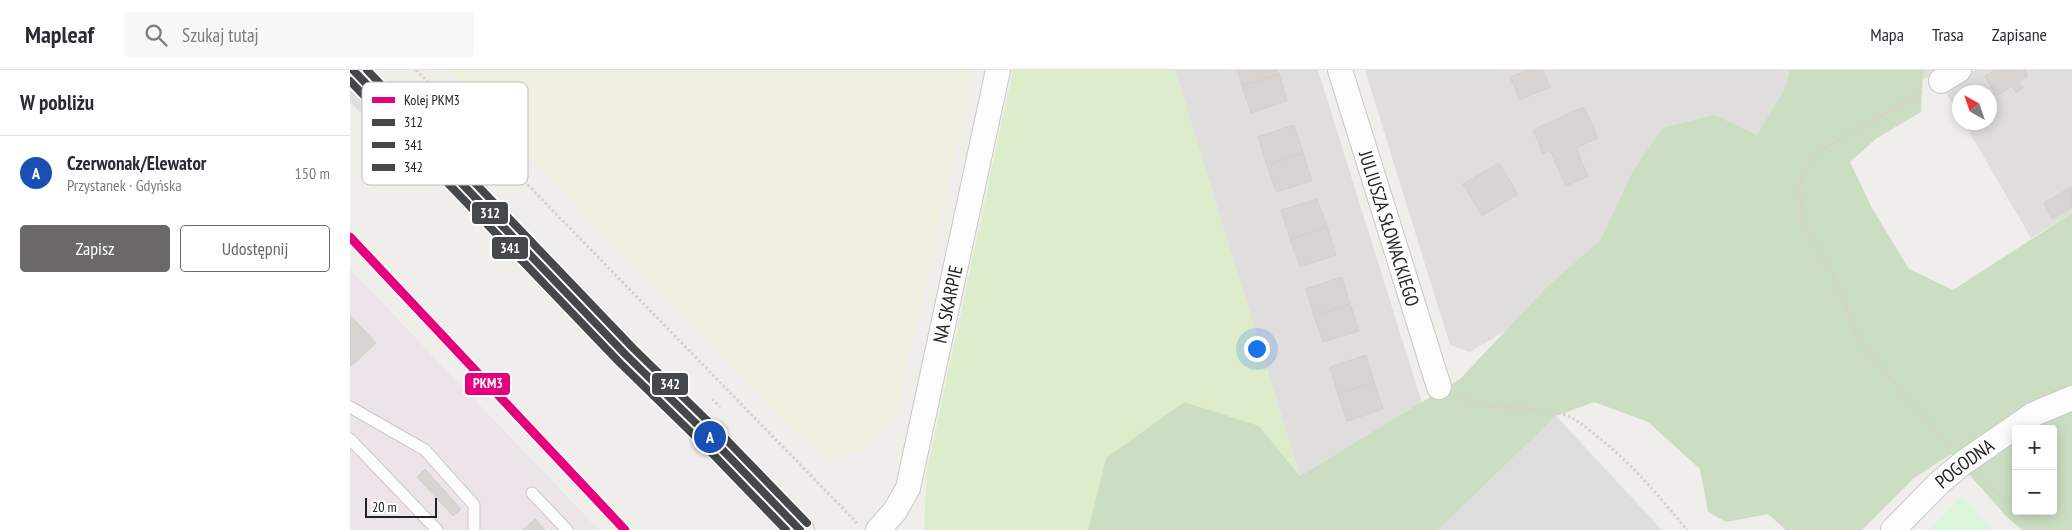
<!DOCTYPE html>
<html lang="pl">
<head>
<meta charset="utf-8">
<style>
	body { margin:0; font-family:"PT Sans Narrow",sans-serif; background:#f7f7f7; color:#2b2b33 }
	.controls { position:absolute; right:15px; bottom:15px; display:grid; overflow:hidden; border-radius:5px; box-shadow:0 2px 12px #0003 }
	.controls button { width:45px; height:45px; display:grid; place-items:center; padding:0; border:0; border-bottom:1px solid #e1e1e2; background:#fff; color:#2b2b33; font:25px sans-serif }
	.compass { position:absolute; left:1602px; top:15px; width:45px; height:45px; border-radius:50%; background:#fff; box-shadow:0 2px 12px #0003; rotate:320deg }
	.scale { position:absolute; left:15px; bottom:12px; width:72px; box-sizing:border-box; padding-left:5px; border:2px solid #222; border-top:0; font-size:14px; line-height:18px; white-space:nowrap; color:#222; -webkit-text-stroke:4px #fff; paint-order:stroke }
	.you { position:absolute; left:906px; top:278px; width:18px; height:18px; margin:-12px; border:4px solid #fff; border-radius:50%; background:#1a73e8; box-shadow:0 0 0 8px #1a73e833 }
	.badge { display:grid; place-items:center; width:32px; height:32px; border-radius:50%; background:#6a6968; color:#fff; font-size:16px; font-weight:700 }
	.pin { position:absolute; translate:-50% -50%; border:2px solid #fff; box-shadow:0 1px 5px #0006 }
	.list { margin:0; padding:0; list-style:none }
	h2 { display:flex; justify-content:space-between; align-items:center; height:65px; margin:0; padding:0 20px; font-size:21px }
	h2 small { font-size:16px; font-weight:400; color:#7c7c81 }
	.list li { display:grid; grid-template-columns:32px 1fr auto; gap:15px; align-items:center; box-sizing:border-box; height:75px; padding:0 20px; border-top:1px solid #e1e1e2 }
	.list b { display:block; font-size:19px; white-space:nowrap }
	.list p { margin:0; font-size:16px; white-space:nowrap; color:#7c7c81 }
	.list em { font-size:16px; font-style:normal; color:#7c7c81 }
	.actions { display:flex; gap:10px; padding:15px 20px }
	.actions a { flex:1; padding:11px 0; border:1px solid #6a6968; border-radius:5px; text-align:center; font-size:18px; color:#6a6968 }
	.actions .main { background:#6a6968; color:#fff }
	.icon { flex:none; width:28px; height:28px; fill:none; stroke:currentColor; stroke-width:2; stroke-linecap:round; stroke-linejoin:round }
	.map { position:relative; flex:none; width:1722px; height:460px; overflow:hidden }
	header { display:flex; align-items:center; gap:30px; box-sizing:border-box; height:70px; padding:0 25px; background:#fff; border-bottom:1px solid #e1e1e2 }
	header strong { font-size:24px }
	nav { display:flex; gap:28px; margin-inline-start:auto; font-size:18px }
	.search { width:350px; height:45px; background:#f7f7f7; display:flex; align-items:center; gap:12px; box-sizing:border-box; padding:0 18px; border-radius:5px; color:#7c7c81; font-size:19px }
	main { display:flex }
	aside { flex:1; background:#fff }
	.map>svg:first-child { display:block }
</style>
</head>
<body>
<header>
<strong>Mapleaf</strong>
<div class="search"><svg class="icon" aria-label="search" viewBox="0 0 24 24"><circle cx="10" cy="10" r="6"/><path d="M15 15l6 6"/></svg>Szukaj tutaj</div>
<nav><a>Mapa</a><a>Trasa</a><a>Zapisane</a></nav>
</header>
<main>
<aside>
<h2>W pobliżu<small></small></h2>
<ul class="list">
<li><span class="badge" style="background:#1a4fb4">A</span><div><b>Czerwonak/Elewator</b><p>Przystanek · Gdyńska</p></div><em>150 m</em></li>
</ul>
<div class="actions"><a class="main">Zapisz</a><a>Udostępnij</a></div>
</aside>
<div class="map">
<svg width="1722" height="460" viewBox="0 0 1722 460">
	<rect width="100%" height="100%" fill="#f0eeeb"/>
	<path fill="#dfdedc" d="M825,0H968L1072,333L950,406Z
		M1015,0H1589L1120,282L1100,275Z
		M1625,0H1722V143L1681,168L1614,53L1640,52V22H1610L1609,45L1594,19Z"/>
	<path fill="#ede4e9" d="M0,199L249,460H0Z"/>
	<path fill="#dededc" d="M1206,346L1312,460H1088Z"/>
	<path fill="#efefdf" d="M98,0H624L546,345L514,379L479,389L438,357Z"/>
	<path fill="#ddeccb" d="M663,0H825L950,406L909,356L756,388L738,460H574L577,401Z"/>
	<path fill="#cbdec1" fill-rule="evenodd" d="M1440,0H1573L1571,42L1527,68L1500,92L1522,138L1559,199L1603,220L1722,143V460H1672L1656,446L1601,384L1564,408L1512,460H1436L1418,444L1376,452L1358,442L1350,399L1298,352L1244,332L1206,346L1088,460H738L756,388L834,332L909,356L950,406L1110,309L1198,216L1250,171L1284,99L1313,58L1364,45L1407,65L1435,19ZM1666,359H1703V441H1666Z"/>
	<path fill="#daf5da" d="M1612,426L1642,460H1579Z"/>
	<path fill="#e0dfde" d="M0,19L38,57L31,64L0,32Z"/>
	<path fill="#d7d4d2" stroke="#d3d0cc" d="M887,0H927L929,4L892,16Z
		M1178,0H1193L1200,17L1170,30L1160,7Z
		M1645,0H1675L1678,6L1669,12L1673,18L1666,23L1662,16L1646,26L1635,6Z
		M929,4L937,31L901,43L892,16Z
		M1234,37L1248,68L1226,78L1238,106L1216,116L1200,80L1193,84L1183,60Z
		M944,55L953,83L917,95L908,67Z
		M953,83L962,111L926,122L917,95Z
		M1149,93L1168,124L1132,146L1113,114Z
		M1721,117L1722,137L1702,149L1694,133Z
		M967,129L977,157L940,169L931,140Z
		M977,157L986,185L950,197L940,169Z
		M992,207L1000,234L964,246L956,219Z
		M1000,234L1009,261L973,272L964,246Z
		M0,245L26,273L0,297Z
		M1016,285L1024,312L988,324L980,297Z
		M1024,312L1033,339L997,351L988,324Z
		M75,399L111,439L103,446L67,407Z
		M185,449L195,460H173Z"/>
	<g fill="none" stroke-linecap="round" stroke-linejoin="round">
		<g stroke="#c9c8c7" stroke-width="13">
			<path id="service" d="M0,337L75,380L124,435V460
				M0,369L87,460
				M182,423L217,460"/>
		</g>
		<g stroke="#c9c8c7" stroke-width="26">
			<g id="minor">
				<path id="s1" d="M990,0L1089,317"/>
				<path d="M1591,11L1609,0"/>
				<path id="s2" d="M528,460L545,441L558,418L648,0"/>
				<path id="s3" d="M1543,460L1589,413L1613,393L1684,344L1722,328"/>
			</g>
		</g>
		<g stroke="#999a82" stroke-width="29">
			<path id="secondary" d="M3,0L276,285L360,367L450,460"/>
		</g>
		<path stroke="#dccecd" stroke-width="3" stroke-dasharray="2.5 2.5" stroke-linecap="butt" d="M66,0L507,453
			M1572,22L1462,86L1449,118L1453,153L1484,205L1508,270L1599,376
			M1110,327C1145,343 1180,334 1215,345C1227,349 1237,358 1247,366C1281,393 1309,426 1337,460
			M362,329L370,337
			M1631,409L1666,440
			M1667,441L1687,460"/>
		<use href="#service" stroke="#fdfcfc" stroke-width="11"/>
		<use href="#minor" stroke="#fdfcfc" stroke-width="24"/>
		<use href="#secondary" stroke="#f4f4ed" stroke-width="28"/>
		<g stroke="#fff" stroke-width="11">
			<path id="bus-1" d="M3,0L276,285L360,367L450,460"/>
		</g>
		<g stroke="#fff" stroke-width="11">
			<path id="bus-2" d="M0,11L269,292L353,374L436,460"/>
		</g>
		<g stroke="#fff" stroke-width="11">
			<path id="bus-3" d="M17,0L283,278L367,360L457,453"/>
		</g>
		<use href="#bus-1" stroke="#45484a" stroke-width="8"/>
		<use href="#bus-2" stroke="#45484a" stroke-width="8"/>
		<use href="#bus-3" stroke="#45484a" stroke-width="8"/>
		<g stroke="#fff" stroke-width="12">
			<path id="rail-1" d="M0,167L275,460"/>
		</g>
		<use href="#rail-1" stroke="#e5007d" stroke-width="9"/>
	</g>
	<g text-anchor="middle" stroke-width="4.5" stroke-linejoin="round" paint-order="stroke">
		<g font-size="19" fill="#222" stroke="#fff">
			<text dy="7" stroke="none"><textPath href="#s1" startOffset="166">JULIUSZA SŁOWACKIEGO</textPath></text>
			<text dy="7" stroke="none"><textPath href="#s2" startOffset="240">NA SKARPIE</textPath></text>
			<text dy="7" stroke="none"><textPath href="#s3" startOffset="98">POGODNA</textPath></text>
		</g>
	</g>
	<rect x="12" y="12" width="166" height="103" rx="8" fill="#fff" stroke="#bdbdbd" stroke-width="1"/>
	<rect x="22" y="27" width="23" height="6" fill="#e5007d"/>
	<rect x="22" y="49" width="23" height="7" fill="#45484a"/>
	<rect x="22" y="72" width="23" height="6" fill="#45484a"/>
	<rect x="22" y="94" width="23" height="7" fill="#45484a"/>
	<g font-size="14" fill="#222">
		<text x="54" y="35">Kolej PKM3</text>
		<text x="54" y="57">312</text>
		<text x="54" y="80">341</text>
		<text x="54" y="102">342</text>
	</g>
	<g stroke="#fff" stroke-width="2">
		<rect x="121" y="131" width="38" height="24" rx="5" fill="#45484a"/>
		<rect x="141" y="166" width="38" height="24" rx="5" fill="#45484a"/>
		<rect x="114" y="302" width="47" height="24" rx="5" fill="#e5007d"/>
		<rect x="301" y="302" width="38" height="24" rx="5" fill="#45484a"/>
	</g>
	<g font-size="14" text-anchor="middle" font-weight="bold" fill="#fff">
		<text x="140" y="148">312</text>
		<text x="160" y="183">341</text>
		<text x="138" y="318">PKM3</text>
		<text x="320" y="319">342</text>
	</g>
</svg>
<div class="controls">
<button>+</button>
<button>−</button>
</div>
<svg class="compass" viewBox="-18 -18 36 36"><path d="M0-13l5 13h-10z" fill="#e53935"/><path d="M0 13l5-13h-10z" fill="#7c7c81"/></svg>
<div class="scale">20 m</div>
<div class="you"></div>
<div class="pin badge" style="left:360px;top:367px;background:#1a4fb4">A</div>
</div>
</main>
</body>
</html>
